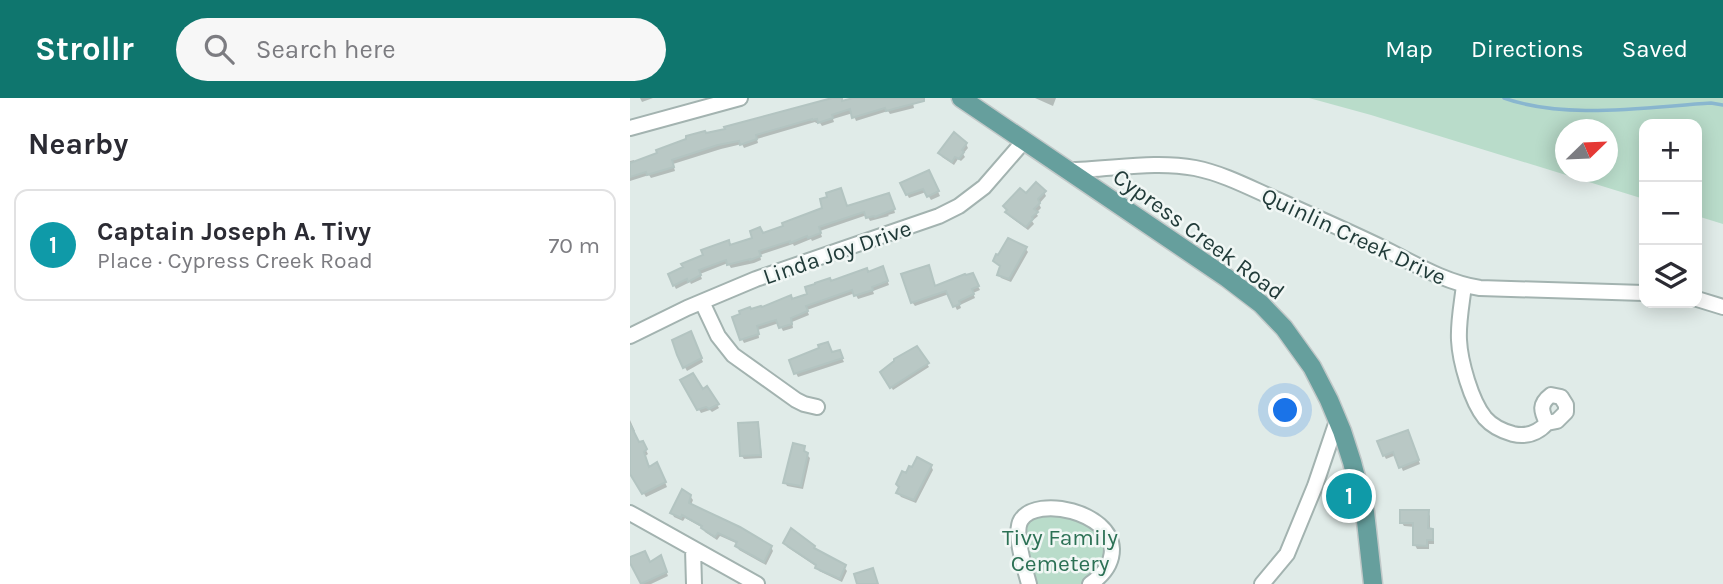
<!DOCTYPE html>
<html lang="en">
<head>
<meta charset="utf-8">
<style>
	body { margin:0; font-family:Karla,sans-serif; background:#f7f7f7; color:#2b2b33 }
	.controls { position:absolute; right:21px; top:21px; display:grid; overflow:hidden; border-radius:14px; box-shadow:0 4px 18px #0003 }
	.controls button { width:63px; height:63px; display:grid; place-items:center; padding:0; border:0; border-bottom:2px solid #e1e1e2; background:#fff; color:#2b2b33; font:35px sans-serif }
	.compass { position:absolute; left:925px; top:21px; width:63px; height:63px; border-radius:50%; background:#fff; box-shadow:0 4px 18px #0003; rotate:67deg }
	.you { position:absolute; left:656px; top:313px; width:24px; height:24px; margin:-18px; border:5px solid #fff; border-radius:50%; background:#1a73e8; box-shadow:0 0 0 10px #1a73e833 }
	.badge { display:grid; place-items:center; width:46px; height:46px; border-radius:50%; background:#0f766e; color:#fff; font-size:23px; font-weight:700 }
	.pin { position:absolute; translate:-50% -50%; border:4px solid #fff; box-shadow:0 2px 7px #0006 }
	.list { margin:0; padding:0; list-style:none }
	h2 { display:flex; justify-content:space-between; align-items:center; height:91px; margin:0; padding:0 28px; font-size:30px }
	h2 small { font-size:23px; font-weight:400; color:#7c7c81 }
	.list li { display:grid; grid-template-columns:46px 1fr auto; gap:21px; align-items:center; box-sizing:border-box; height:112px; margin:0 14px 14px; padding:0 14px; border:2px solid #e1e1e2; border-radius:14px }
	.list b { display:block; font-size:26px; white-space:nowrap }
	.list p { margin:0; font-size:23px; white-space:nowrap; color:#7c7c81 }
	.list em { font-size:23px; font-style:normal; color:#7c7c81 }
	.icon { flex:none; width:38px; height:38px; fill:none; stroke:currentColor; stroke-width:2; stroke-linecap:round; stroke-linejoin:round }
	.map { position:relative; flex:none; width:1093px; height:486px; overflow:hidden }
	header { display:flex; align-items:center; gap:42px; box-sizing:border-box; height:98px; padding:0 35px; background:#0f766e; color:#fff }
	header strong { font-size:33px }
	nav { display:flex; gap:38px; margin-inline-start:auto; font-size:24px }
	.search { width:490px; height:63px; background:#f7f7f7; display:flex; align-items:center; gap:18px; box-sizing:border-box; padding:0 24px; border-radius:38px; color:#7c7c81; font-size:26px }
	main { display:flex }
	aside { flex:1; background:#fff }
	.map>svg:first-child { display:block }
</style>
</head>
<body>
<header>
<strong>Strollr</strong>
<div class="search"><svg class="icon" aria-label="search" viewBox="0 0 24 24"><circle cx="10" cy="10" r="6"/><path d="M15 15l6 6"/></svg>Search here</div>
<nav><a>Map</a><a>Directions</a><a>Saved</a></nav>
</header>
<main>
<aside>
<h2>Nearby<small></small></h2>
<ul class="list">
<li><span class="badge" style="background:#0f9aa8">1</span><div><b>Captain Joseph A. Tivy</b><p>Place · Cypress Creek Road</p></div><em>70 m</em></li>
</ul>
</aside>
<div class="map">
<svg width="1093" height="486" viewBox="0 0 1093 486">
	<rect width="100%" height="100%" fill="#e0ebe8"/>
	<path fill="#b9dcca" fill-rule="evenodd" d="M679,0H1093V126L1067,118V26H1014V101L741,17ZM936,32H978V74H936Z
		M410,416C441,416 495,432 467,472C463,477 458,484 451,486C443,486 412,486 402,486L394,430L399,422Z"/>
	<path fill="#0003" d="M10,0H23L12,4Z
		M208,0H211L213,4L230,0H282L284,10L260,16L258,13L226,23L223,15L203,21L204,24L192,28L190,25H186L185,24L127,41L128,45L114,50L112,46L91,51L43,66L45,73L21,80L19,77L0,83V63L4,62L5,65L76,37Z
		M405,0H426L423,8Z
		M336,46L338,50L333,56L335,59L331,63L328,61L324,67L312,59L310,55Z
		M299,74L310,98L301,102L296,94L279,100L277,96Z
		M414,94L416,98L409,106L411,110L406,115L408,118L402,123L404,126L398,132L379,118L377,115L396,97Z
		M261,101L265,115L258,117L259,118L240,123L237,117L190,133L192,139L182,143L181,141L164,148L163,146L130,157L131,162L124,165L101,170L98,165L70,176L72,181L61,186L60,184L46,191L44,187L100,149L133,137L217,110Z
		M395,150L398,154L381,184L371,180L369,176L371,170L365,163Z
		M254,174L259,187L243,193L244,196L228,201L225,195L177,212L179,217L162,224L163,230L153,233L149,225L128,232L129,240L114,245L112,241L121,213L163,203L201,185Z
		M342,177L350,192L343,195L345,200L330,207L331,210L327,212L319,196L285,208L282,204Z
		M62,239L73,264L57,273L48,257Z
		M287,250L299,269L263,292L252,274Z
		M202,256L211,258L214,264L168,279L166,275Z
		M52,283L72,294L77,290L89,310L82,314L80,312L71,315Z
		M0,322L5,333L3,335L9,346L12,345L18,356L14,359L19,371L29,370L37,389L16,399L3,378L0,368Z
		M127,325L129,329L132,360L114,361L112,358Z
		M779,337L790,366L773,373L766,357L756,361L754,357Z
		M174,349L176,356L180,360L173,391L157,388L155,384Z
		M301,368L303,372L286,405L271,399L268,395L277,377Z
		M60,398L63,402L61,407L141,449L143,453L136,467L109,452L107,448L108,446L90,438L87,442L75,434L73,430L55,420L53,423L44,419L42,415Z
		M798,414L800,418V432H802L804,436V446H799V451H787L785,447V429L774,428L772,425Z
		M155,445L184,449L186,452L214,469L217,473L212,484L189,473L187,469L157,449Z
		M0,461L20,466L32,463L38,478L21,486H13Z"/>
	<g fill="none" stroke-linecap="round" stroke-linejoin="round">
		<path stroke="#89b6cf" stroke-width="3.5" d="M874,0C935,22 1016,9 1081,5L1093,7"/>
	</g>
	<path fill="#b9c8c5" stroke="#b3c4c1" stroke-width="2" d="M202,0H212V3L223,0H294V3L256,13L255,10L222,20L220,11L202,17L203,20L188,25L187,21L182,22V21L126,37L127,41L110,47L109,43L88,47L42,62L44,69L17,77L16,74L0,79V65L27,55L26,52L56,41V38L75,33L76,35L95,31L94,29Z
		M324,34L337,45L332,52L334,54L329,61L325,59L322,64L308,55Z
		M299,72L309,93L297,99L293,91L276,97L270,85Z
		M406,84L416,93L408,101L410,105L404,111L408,114L402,119L403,121L396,129L375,114L377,112L373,108L390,90L396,95Z
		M211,90L217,108L259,95L265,111L245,119L244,118L236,120L234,114L189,129L191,135L178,140L177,138L160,145V143L129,153L131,158L120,162V161L97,167L96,162L69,172L71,177L58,184L57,181L43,188L38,176L53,169L51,166L73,157L71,152L99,142L100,147L122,140L120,133L130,129L133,135L153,128L152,125L192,110L190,101L197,99L196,95Z
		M378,140L397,149L379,181L367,177L370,168L363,163L366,156L368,157Z
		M299,167L305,188L335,176L336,177L343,175L349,188L342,191L344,196L329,203L330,206L323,209L316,193L281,205L271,176Z
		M253,168L258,183L242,189L243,192L224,198L222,192L176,208L178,213L161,220L162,226L149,230L146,222L127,228L129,236L110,242L102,219L110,216L109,213L120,209L121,211L131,208L132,209L161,197L162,201L177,196L175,189L185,186V185L200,180L201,183L237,170L238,174Z
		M61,233L72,260L53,270L47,257L42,242Z
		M198,244L202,254L210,252L213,260L164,276L159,262L189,250L188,247Z
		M287,248L299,265L260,290L250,274L264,263V261Z
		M63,275L73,291L77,288L89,306L79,311L76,309L67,312L50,282Z
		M128,324L131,357L110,358L108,325Z
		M0,326L9,344L13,343L17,351L14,354L19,369L27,364L36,384L12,396L0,376Z
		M778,332L789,362L769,370L763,354L753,358L747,343Z
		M163,345L175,348L174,353L178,355L171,388L153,385Z
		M287,359L302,367L284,402L266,395L269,389L266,386L272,373L276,375L279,368L282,369Z
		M52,391L61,397L59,405L110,429L142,448L134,464L105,448L107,444L88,435L85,439L71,430L72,428L52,417L51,420L40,415Z
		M770,412H799L798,430L803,431V442H797V448L783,447V425H770Z
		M161,430L185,448L184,450L216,467L210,481L185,470L186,467L153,445Z
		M15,453L20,464L31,457L37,474L11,486L0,465V459Z
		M243,470L248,486H227L224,476Z"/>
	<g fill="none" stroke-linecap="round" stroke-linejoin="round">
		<g stroke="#a3b3b0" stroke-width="18">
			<path id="minor" d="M0,30L110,0
				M437,72C480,72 523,62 565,70C595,76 622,91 650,103C687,120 725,136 761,154C790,169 818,185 850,190L1014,195
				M834,187C832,205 828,224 829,242C830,263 841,303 855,320C862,328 872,333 883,336C896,339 908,335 917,325
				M1067,201L1093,209
				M72,204L88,238L103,257L166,302L174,306L187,309
				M0,238L57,210L126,181L309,118L329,108L354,89L394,43
				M921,297L931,299L936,307V314L927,323L917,325C911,313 909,306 921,297Z
				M0,415L127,486
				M63,451L64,486
				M399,486C395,471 383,435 391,422C407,397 481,414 482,451C482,467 472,478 460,486
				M632,486L657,456L685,388L707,323"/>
		</g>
		<g stroke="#c1c8c8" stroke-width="21">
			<path id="major" d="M331,0L597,180L631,206L654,230L682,269L699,302L712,333L722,364L735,414L743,486"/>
		</g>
		<use href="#minor" stroke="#fff" stroke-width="14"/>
		<use href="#major" stroke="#669f9d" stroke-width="18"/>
	</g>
	<g text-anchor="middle" stroke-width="5" stroke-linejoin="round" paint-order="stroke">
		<g font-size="23" fill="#213b39" stroke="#f1f7f5">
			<text transform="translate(569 136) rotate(36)" y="8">Cypress Creek Road</text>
			<text transform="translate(724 138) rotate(25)" y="8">Quinlin Creek Drive</text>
			<text transform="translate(207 154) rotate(-19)" y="8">Linda Joy Drive</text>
		</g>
		<g font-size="23" fill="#2c7155" stroke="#f1f7f5">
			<text x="430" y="447">Tivy Family<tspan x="430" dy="26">Cemetery</tspan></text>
		</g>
	</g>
</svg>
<div class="controls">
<button>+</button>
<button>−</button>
<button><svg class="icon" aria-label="layers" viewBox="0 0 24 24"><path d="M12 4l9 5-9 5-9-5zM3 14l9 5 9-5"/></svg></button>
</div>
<svg class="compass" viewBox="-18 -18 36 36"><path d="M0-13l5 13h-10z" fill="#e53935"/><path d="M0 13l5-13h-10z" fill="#7c7c81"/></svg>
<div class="you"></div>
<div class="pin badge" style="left:719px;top:398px;background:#0f9aa8">1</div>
</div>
</main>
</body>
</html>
